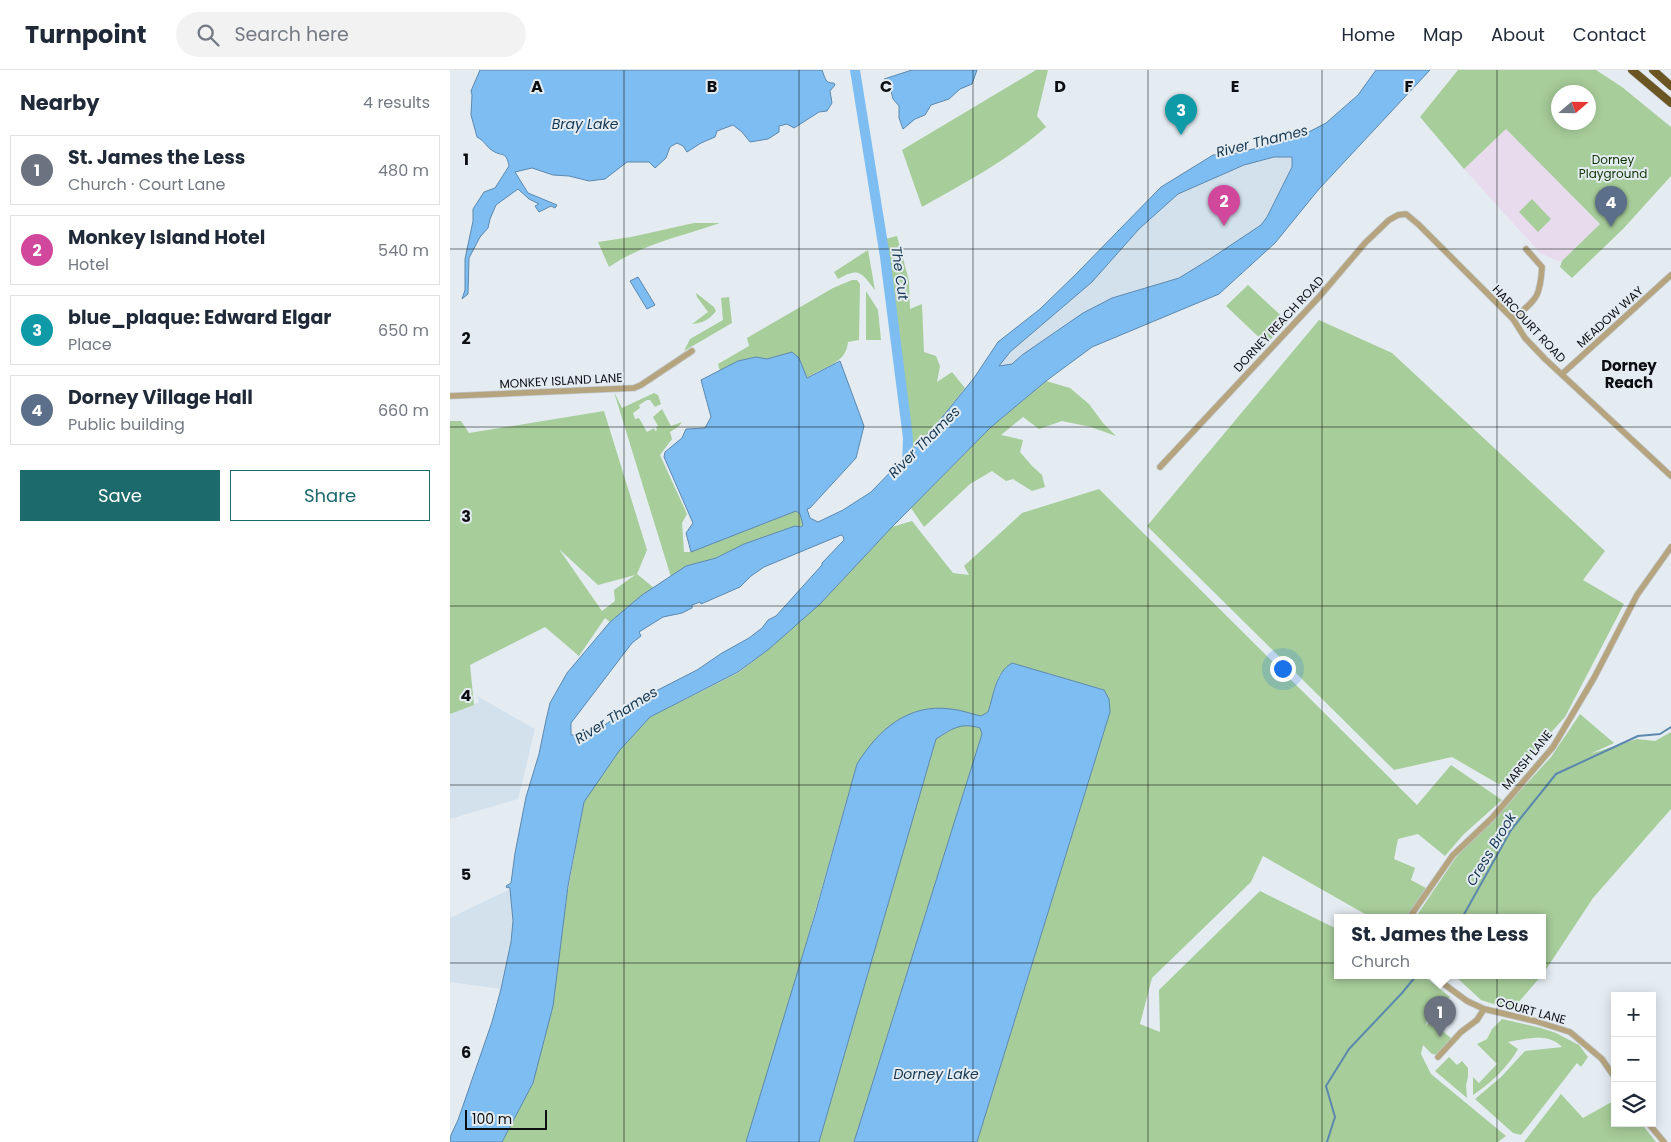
<!DOCTYPE html>
<html lang="en">
<head>
<meta charset="utf-8">
<style>
	body { margin:0; font-family:Poppins,sans-serif; background:#f2f2f3; color:#1f2937 }
	.controls { position:absolute; right:15px; bottom:15px; display:grid; overflow:hidden; border-radius:0px; box-shadow:0 2px 12px #0003 }
	.controls button { width:45px; height:45px; display:grid; place-items:center; padding:0; border:0; border-bottom:1px solid #e0e1e3; background:#fff; color:#1f2937; font:25px sans-serif }
	.compass { position:absolute; left:1101px; top:15px; width:45px; height:45px; border-radius:50%; background:#fff; box-shadow:0 2px 12px #0003; rotate:70deg }
	.scale { position:absolute; left:15px; bottom:12px; width:82px; box-sizing:border-box; padding-left:5px; border:2px solid #0c0e11; border-top:0; font-size:14px; line-height:18px; white-space:nowrap; color:#0c0e11; -webkit-text-stroke:4px #e4ecf2; paint-order:stroke }
	.you { position:absolute; left:832px; top:598px; width:18px; height:18px; margin:-12px; border:4px solid #fff; border-radius:50%; background:#1a73e8; box-shadow:0 0 0 8px #1a73e833 }
	.badge { display:grid; place-items:center; width:32px; height:32px; border-radius:50%; background:#1d6a6d; color:#fff; font-size:16px; font-weight:700 }
	.pin { position:absolute; translate:-50% -41px; filter:drop-shadow(0 1px 2px #0008) }
	.pin::after { content:''; position:absolute; top:26px; width:18px; height:15px; background:inherit; clip-path:polygon(0 0,100% 0,50% 100%) }
	.popup { position:absolute; left:884px; top:844px; width:212px; height:65px; box-sizing:border-box; display:grid; place-content:center; border-radius:0px; background:#fff; filter:drop-shadow(0 1px 4px #0005); font-size:16px; white-space:nowrap; color:#747a83 }
	.popup b { font-size:19px; color:#1f2937 }
	.popup::after { content:''; position:absolute; left:50%; top:100%; margin-left:-10px; border:10px solid transparent; border-top-color:#fff }
	.list { margin:0; padding:0; list-style:none }
	h2 { display:flex; justify-content:space-between; align-items:center; height:65px; margin:0; padding:0 20px; font-size:21px }
	h2 small { font-size:16px; font-weight:400; color:#747a83 }
	.list li { display:grid; grid-template-columns:32px 1fr auto; gap:15px; align-items:center; box-sizing:border-box; height:70px; margin:0 10px 10px; padding:0 10px; border:1px solid #e0e1e3; border-radius:0px }
	.list b { display:block; font-size:19px; white-space:nowrap }
	.list p { margin:0; font-size:16px; white-space:nowrap; color:#747a83 }
	.list em { font-size:16px; font-style:normal; color:#747a83 }
	.actions { display:flex; gap:10px; padding:15px 20px }
	.actions a { flex:1; padding:11px 0; border:1px solid #1d6a6d; border-radius:0px; text-align:center; font-size:18px; color:#1d6a6d }
	.actions .main { background:#1d6a6d; color:#fff }
	.icon { flex:none; width:28px; height:28px; fill:none; stroke:currentColor; stroke-width:2; stroke-linecap:round; stroke-linejoin:round }
	.map { position:relative; flex:none; width:1221px; height:1072px; overflow:hidden }
	header { display:flex; align-items:center; gap:30px; box-sizing:border-box; height:70px; padding:0 25px; background:#fff; border-bottom:1px solid #e0e1e3 }
	header strong { font-size:24px }
	nav { display:flex; gap:28px; margin-inline-start:auto; font-size:18px }
	.search { width:350px; height:45px; background:#f2f2f3; display:flex; align-items:center; gap:12px; box-sizing:border-box; padding:0 18px; border-radius:28px; color:#747a83; font-size:19px }
	main { display:flex }
	aside { flex:1; background:#fff }
	.map>svg:first-child { display:block }
</style>
</head>
<body>
<header>
<strong>Turnpoint</strong>
<div class="search"><svg class="icon" aria-label="search" viewBox="0 0 24 24"><circle cx="10" cy="10" r="6"/><path d="M15 15l6 6"/></svg>Search here</div>
<nav><a>Home</a><a>Map</a><a>About</a><a>Contact</a></nav>
</header>
<main>
<aside>
<h2>Nearby<small>4 results</small></h2>
<ul class="list">
<li><span class="badge" style="background:#6b7280">1</span><div><b>St. James the Less</b><p>Church · Court Lane</p></div><em>480 m</em></li>
<li><span class="badge" style="background:#d1479c">2</span><div><b>Monkey Island Hotel</b><p>Hotel</p></div><em>540 m</em></li>
<li><span class="badge" style="background:#0f9aa8">3</span><div><b>blue_plaque: Edward Elgar</b><p>Place</p></div><em>650 m</em></li>
<li><span class="badge" style="background:#5c6f8a">4</span><div><b>Dorney Village Hall</b><p>Public building</p></div><em>660 m</em></li>
</ul>
<div class="actions"><a class="main">Save</a><a>Share</a></div>
</aside>
<div class="map">
<svg width="1221" height="1072" viewBox="0 0 1221 1072">
	<rect width="100%" height="100%" fill="#e4ecf2"/>
	<path fill="#d3e1ed" d="M824,87H842V97L817,147L811,155L760,189L729,208L662,228L633,243L572,285L562,294L549,297L560,282L642,212L689,159L728,124L794,95Z
		M27,626L85,659L68,729L0,749V644L29,632Z
		M60,819L63,851L61,872L51,919L0,912V848Z"/>
	<path fill="#e9dbee" d="M1056,59L1150,154L1112,191H1108L1090,183L1014,99Z"/>
	<path fill="#a7cd9a" fill-rule="evenodd" d="M586,0H598L587,46L596,57C558,90 515,113 472,137L452,80Z
		M1008,0H1146L1172,17L1221,57V106L1173,159L1122,208L1110,197L1112,191L1150,154L1056,59L1014,99L970,47ZM1138,22V52H1108V22Z
		M1082,129L1101,149L1088,162L1069,142Z
		M244,153H270C233,166 192,174 159,197L148,172L181,167Z
		M447,166L459,211L460,239L472,234L474,282L486,286L490,296L487,312L502,302L515,318L485,356L463,379L459,380L457,378L459,342L438,179L435,169Z
		M418,180L425,220C411,202 409,197 388,209L384,202Z
		M402,210H407L410,214L409,270L398,272C396,295 373,296 357,308L349,288L342,282L317,289L306,287L288,291L270,301L268,294L299,276L297,268L383,218Z
		M798,215L838,252L816,274L776,236Z
		M416,221L428,240L431,270H416Z
		M246,223L264,237L266,241C259,250 253,253 242,254L258,242L247,227Z
		M279,227L282,253L234,281L240,269L273,250L271,228Z
		M869,250L942,283L1155,481L1133,510L1174,534L1115,647L1067,700L1057,719L1002,687L944,700L697,456Z
		M596,311L620,318L639,334L653,353L666,366L641,357L612,351L589,359L573,347L551,365L573,370L570,382L582,396L592,405L595,417L582,421L563,409L556,411L542,401L520,414L474,457L461,438L541,357Z
		M164,322L172,338L204,323L208,325L211,334L205,337L200,330H197L189,335L190,338L183,343L185,349L189,348L197,362L204,358L205,361L207,360L206,357L208,356L203,347L212,339L221,356L232,352L229,356L220,362L222,369L210,385L237,444L232,453L234,482H241L346,441C350,445 355,451 352,456H345L294,474L266,488L236,496L221,507Z
		M154,341L197,480L187,504L204,518L192,525L160,552L155,548L129,586L95,557L20,595L24,635L0,644V351H11L19,363ZM109,479L148,515L185,505L164,520L165,531L152,541Z
		M649,419L967,735L1001,695L1052,730L1013,765L995,786L968,764L948,769L944,789L965,798L961,810L976,818L957,848H922L813,786L801,812L702,908L690,954L710,962L709,920L810,821L887,859L888,906H974L1000,927L977,949L976,956L980,951L1001,968L988,985L982,984L973,975L971,984L981,1004L1056,1066L1048,1072H527L660,642L654,620L562,593L549,605L538,642L532,646L525,645L407,694L340,930L296,1072H52L83,1013L134,732L169,681L200,647L288,603L319,579L370,534L442,457L462,451L503,503L519,505L514,496L572,443Z
		M1130,644L1164,673L1140,684L1187,669L1205,671L1221,662V739L1143,828L1093,904L1092,848H965L1009,783L1057,735L1101,687Z
		M510,655H519L530,658L532,664L404,1072H369L486,668Z
		M1005,906H1091L1062,940L1031,930Z
		M1052,949L1091,958L1106,963L1129,975L1138,987L1131,997L1127,993L1071,1065L1063,1063L1025,1029L1051,1007L1075,981L1112,977C1098,962 1076,969 1058,972L1068,979C1058,997 1041,1013 1023,1025V1007L1029,1013L1047,994L1027,974L1037,969L1042,959Z
		M999,987L1007,995L1012,991L1018,998V1007L1016,1015L1017,1028L985,1001Z
		M1111,1024L1133,1048L1165,1030V1053H1191L1206,1072H1074Z"/>
	<path fill="#7ebdf1" stroke="#5c88ae" fill-rule="evenodd" d="M30,0H372C375,7 375,14 384,13L385,15L380,21L382,33L377,41L369,42L344,58L337,54L329,56V62L318,69L300,72L292,62L283,55L267,61L265,67L251,73L237,82L233,76L227,73L220,77L216,88L205,98L199,92H177L155,109L139,111L119,106L103,105L82,98L65,102L78,123L107,135L105,138L101,136L89,142L85,136L89,134L79,129L68,119L46,135L40,149L38,158L30,167L19,188L18,224L12,229L15,220V189L23,151V139L34,122L45,118L59,96C56,81 53,87 43,81C36,77 36,72 27,67L21,45L22,25L21,21Z
		M462,0H527L522,14L510,19L499,29L481,35L475,45L465,49L453,59L449,48V36L443,29L440,17L434,9Z
		M926,0H980L869,119L825,173L769,224L642,277L596,311L541,357L442,457L370,534L319,579L288,602L200,647L169,681L134,732L118,816L103,936L83,1013L52,1072H0L1,1065L8,1050L42,952L51,919L61,872L63,851L60,819L59,817L57,818L56,816L61,813L65,783L76,727L89,684L96,650L100,633L117,603L160,552L192,525L236,496L266,488L294,474L345,456L351,457L353,455L350,444L346,441L241,482L236,463L243,453L214,387L215,382L232,368L236,359L255,358L261,347L251,310L288,291L306,287L317,289L342,282L349,288L357,308L390,291L414,356L406,388L360,438L357,439L360,448L368,452L393,440L421,422L485,356L524,308L548,272L590,239L627,203L711,117L763,85L787,83L827,73L853,65L876,53L908,25ZM824,87H842V97L817,147L811,155L760,189L729,208L662,228L633,243L572,285L562,294L549,296L560,282L642,212L689,159L728,124L794,95ZM391,465L393,466L394,470L372,493V495L326,546L318,550L312,558L299,568L272,583L247,600L198,625L143,663C135,662 129,666 121,665V653L182,573L191,566L189,562L213,547L232,543L242,538V535L250,532L251,534L290,517L301,506L314,497Z
		M188,207L205,235L197,239L180,211Z
		M562,593L654,620L659,629L660,642L527,1072H404L532,664L530,658C510,652 502,659 486,669L369,1072H296L366,841L407,694C428,660 458,633 501,639C512,640 521,644 531,646L538,642C544,625 545,603 562,593Z"/>
	<g fill="none" stroke-linecap="round" stroke-linejoin="round">
		<path stroke="#5c88ae" stroke-width="2" d="M1012,848L1061,760L1106,704L1188,666L1210,664L1221,657
			M877,1072L885,1047L876,1016L899,979L952,923L966,906"/>
		<path stroke="#7ebdf1" stroke-width="10" d="M405,0L435,187L458,368L457,398"/>
		<g stroke="#c1c8ce" stroke-width="7">
			<path id="minor" d="M1063,249C1086,229 1090,229 1092,197L1076,179
				M1112,304L1221,205
				M0,326L184,318L191,315L242,281
				M710,397L869,227L915,173L939,150L948,145L956,144L968,154L1063,249L1075,268L1095,289L1221,406
				M959,848L1003,785L1042,748L1103,677L1144,608L1187,525L1221,477
				M983,906L1017,931L1034,939L1085,951L1120,962L1152,989L1165,1008
				M988,987L1011,962L1027,950L1034,939
				M1198,1053L1214,1072"/>
		</g>
		<g stroke="#c1c8ce" stroke-width="9">
			<path id="highway" d="M1182,0L1221,33
				M1203,0L1221,16"/>
		</g>
		<use href="#minor" stroke="#b5a47e" stroke-width="5.5"/>
		<use href="#highway" stroke="#6b5522" stroke-width="8"/>
	</g>
	<path fill="none" stroke="#0c0e11" stroke-width="1" stroke-opacity="0.55" d="M174,0V1072M349,0V1072M523,0V1072M698,0V1072M872,0V1072M1047,0V1072M0,179H1221M0,357H1221M0,536H1221M0,715H1221M0,893H1221"/>
	<g text-anchor="middle" stroke-width="4" stroke-linejoin="round" paint-order="stroke">
		<g font-size="12" fill="#0d3400" stroke="#e4ecf2">
			<text x="1163" y="94">Dorney<tspan x="1163" dy="14">Playground</tspan></text>
		</g>
		<g font-size="12" fill="#0c0e11" stroke="#e4ecf2">
			<text transform="translate(1160 247) rotate(-42)" y="4">MEADOW WAY</text>
			<text transform="translate(829 254) rotate(-47)" y="4">DORNEY REACH ROAD</text>
			<text transform="translate(1079 254) rotate(47)" y="4">HARCOURT ROAD</text>
			<text transform="translate(111 311) rotate(-3)" y="4">MONKEY ISLAND LANE</text>
			<text transform="translate(1077 690) rotate(-51)" y="4">MARSH LANE</text>
			<text transform="translate(1081 941) rotate(15)" y="4">COURT LANE</text>
		</g>
		<g font-size="14" font-style="italic" fill="#143650" stroke="#e4ecf2">
			<text x="135" y="59">Bray Lake</text>
			<text transform="translate(812 71) rotate(-14)" y="5">River Thames</text>
			<text transform="translate(450 203) rotate(82)" y="5">The Cut</text>
			<text transform="translate(474 372) rotate(-45)" y="5">River Thames</text>
			<text transform="translate(166 645) rotate(-32)" y="5">River Thames</text>
			<text transform="translate(1041 779) rotate(-59)" y="5">Cress Brook</text>
			<text x="486" y="1009">Dorney Lake</text>
		</g>
		<g font-size="15" font-weight="bold" fill="#0c0e11" stroke="#e4ecf2">
			<text x="1179" y="301">Dorney<tspan x="1179" dy="17">Reach</tspan></text>
		</g>
	</g>
	<g font-size="16" text-anchor="middle" font-weight="bold" fill="#0c0e11" stroke="#e4ecf2" stroke-width="4" stroke-linejoin="round" paint-order="stroke">
		<text x="87" y="22">A</text>
		<text x="262" y="22">B</text>
		<text x="436" y="22">C</text>
		<text x="610" y="22">D</text>
		<text x="785" y="22">E</text>
		<text x="959" y="22">F</text>
		<text x="16" y="95">1</text>
		<text x="16" y="274">2</text>
		<text x="16" y="452">3</text>
		<text x="16" y="631">4</text>
		<text x="16" y="810">5</text>
		<text x="16" y="988">6</text>
	</g>
</svg>
<div class="controls">
<button>+</button>
<button>−</button>
<button><svg class="icon" aria-label="layers" viewBox="0 0 24 24"><path d="M12 4l9 5-9 5-9-5zM3 14l9 5 9-5"/></svg></button>
</div>
<svg class="compass" viewBox="-18 -18 36 36"><path d="M0-13l5 13h-10z" fill="#e53935"/><path d="M0 13l5-13h-10z" fill="#747a83"/></svg>
<div class="scale">100 m</div>
<div class="you"></div>
<div class="pin badge" style="left:990px;top:967px;background:#6b7280">1</div>
<div class="popup"><b>St. James the Less</b>Church</div>
<div class="pin badge" style="left:774px;top:156px;background:#d1479c">2</div>
<div class="pin badge" style="left:731px;top:65px;background:#0f9aa8">3</div>
<div class="pin badge" style="left:1161px;top:157px;background:#5c6f8a">4</div>
</div>
</main>
</body>
</html>
